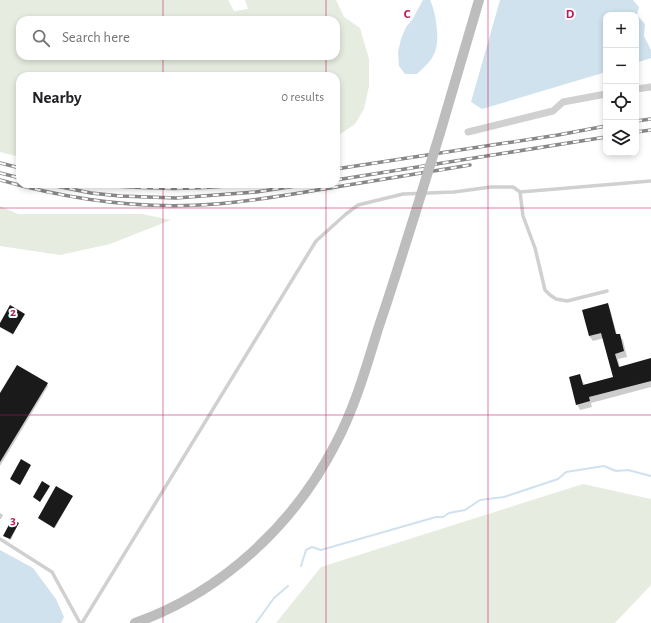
<!DOCTYPE html>
<html lang="en">
<head>
<meta charset="utf-8">
<style>
	body { margin:0; font-family:"Alegreya Sans",sans-serif; background:#f6f6f6; color:#202124 }
	.controls { position:absolute; right:12px; top:12px; display:grid; overflow:hidden; border-radius:8px; box-shadow:0 2px 6px #0003 }
	.controls button { width:36px; height:36px; display:grid; place-items:center; padding:0; border:0; border-bottom:1px solid #e0e0e0; background:#fff; color:#202124; font:20px sans-serif }
	.list { margin:0; padding:0; list-style:none }
	h2 { display:flex; justify-content:space-between; align-items:center; height:52px; margin:0; padding:0 16px; font-size:17px }
	h2 small { font-size:13px; font-weight:400; color:#757577 }
	.icon { flex:none; width:22px; height:22px; fill:none; stroke:currentColor; stroke-width:2; stroke-linecap:round; stroke-linejoin:round }
	.map { position:relative; flex:none; width:651px; height:623px; overflow:hidden }
	.search { position:absolute; background:#fff; box-shadow:0 2px 6px #0003; left:16px; top:16px; width:324px; height:44px; display:flex; align-items:center; gap:10px; box-sizing:border-box; padding:0 14px; border-radius:12px; color:#757577; font-size:15px }
	.panel { position:absolute; background:#fff; box-shadow:0 2px 6px #0003; left:16px; top:72px; width:324px; height:116px; border-radius:12px }
	.map>svg:first-child { display:block }
</style>
</head>
<body>
<div class="map">
<svg width="651" height="623" viewBox="0 0 651 623">
	<rect width="100%" height="100%" fill="#fff"/>
	<path fill="#e6ecdf" fill-rule="evenodd" d="M0,0H228L234,11L248,9L245,0H336L344,17L360,28L369,59V86L364,109L355,124L336,137V76H20V157L0,152ZM20,20H336V56H20Z
		M0,206L18,214H142L171,220L110,244L60,255L0,246Z
		M583,484L651,499V585L615,623H276L321,567Z"/>
	<path fill="#cfe2ee" d="M423,0H430C436,12 440,40 435,52C431,62 424,67 417,74H405L399,66L398,52L401,39L406,27L412,20Z
		M500,0H633L639,7L637,15L645,24L644,36L651,50V58L636,63V15H606V72L482,109L471,102Z
		M0,550L33,568L56,599L64,617L61,623H0Z"/>
	<path fill="#0003" d="M607,304L610,309L617,335H619L623,340L627,357L618,359L620,368L651,359V387L591,403L592,407L580,410L577,404L580,375L585,386L614,378L604,338L593,341L589,336Z
		M24,314L13,335L0,327V325Z
		M47,384L48,386L0,466V395Z
		M30,466L20,485L11,480V479Z
		M72,497L55,528L39,519V518Z
		M0,513L3,515L1,519H0Z
		M18,524L11,540L5,536Z"/>
	<g fill="none" stroke-linecap="round" stroke-linejoin="round">
		<path stroke="#cfe2ee" stroke-width="2" d="M301,566L306,550L312,547L321,550L436,517H443L449,513L465,510L480,500L504,497L558,479L566,472L604,466L616,471L628,470L651,476
			M256,623L274,598L288,586"/>
	</g>
	<path fill="#1a1a1a" d="M608,303L616,334H620L624,351L615,354L619,367L651,358V381L589,397L590,401L576,405L569,377L580,374L583,385L613,377L601,333L589,336L582,310Z
		M10,305L25,314L13,334L0,327V323Z
		M17,365L48,383L0,462V393Z
		M21,459L31,465L20,485L10,479Z
		M42,481L50,486L40,502L33,497Z
		M56,486L73,496L54,528L38,518Z
		M12,519L19,523L10,539L3,536Z"/>
	<g fill="none" stroke-linecap="round" stroke-linejoin="round">
		<path stroke="#d0d0d0" stroke-width="3.5" d="M520,192L651,181
			M0,539L52,572L80,623
			M82,623L316,241L346,214L358,205L403,194L454,192L491,187H513L520,192L523,216L535,248L545,290L550,295L556,299L567,301L607,291"/>
		<path stroke="#d0d0d0" stroke-width="7" d="M636,89L651,87
			M468,132L553,111L563,102L606,94"/>
		<path stroke="#bdbdbd" stroke-width="10" d="M440,133L479,0
			M135,623C222,592 294,525 336,443C355,407 366,368 378,329C391,291 403,252 415,214"/>
		<g stroke="#888" stroke-width="3.5">
			<path id="rail" d="M636,121L651,119
				M636,132L651,130
				M0,163L20,168
				M336,169L558,135L606,126
				M0,173L20,178
				M0,180C70,200 143,210 216,204C254,201 292,194 330,188C376,180 423,173 470,165
				M336,180L606,137
				M46,184L91,193L120,196L176,198L256,192L309,184
				M93,184C143,189 193,191 242,184"/>
		</g>
		<use href="#rail" stroke="#fff" stroke-width="2" stroke-dasharray="6" stroke-linecap="butt"/>
		<path stroke="#bdbdbd" stroke-width="10" d="M415,214L440,133"/>
	</g>
	<path fill="none" stroke="#c2185b" stroke-width="1" stroke-opacity="0.55" d="M163,0V20M326,0V20M488,0V623M163,56V76M326,56V76M163,184V623M326,184V623M0,208H651M0,415H651"/>
	<g font-size="13" text-anchor="middle" font-weight="bold" fill="#c2185b" stroke="#fff" stroke-width="4" stroke-linejoin="round" paint-order="stroke">
		<text x="407" y="18">C</text>
		<text x="570" y="18">D</text>
		<text x="13" y="316">2</text>
		<text x="13" y="524">3</text>
	</g>
</svg>
<div class="controls">
<button>+</button>
<button>−</button>
<button><svg class="icon" aria-label="locate" viewBox="0 0 24 24"><circle cx="12" cy="12" r="6"/><path d="M12 2v4M12 18v4M2 12h4M18 12h4"/></svg></button>
<button><svg class="icon" aria-label="layers" viewBox="0 0 24 24"><path d="M12 4l9 5-9 5-9-5zM3 14l9 5 9-5"/></svg></button>
</div>
<div class="search"><svg class="icon" aria-label="search" viewBox="0 0 24 24"><circle cx="10" cy="10" r="6"/><path d="M15 15l6 6"/></svg>Search here</div>
<section class="panel">
<h2>Nearby<small>0 results</small></h2>
<ul class="list">
</ul>
</section>
</div>
</body>
</html>
